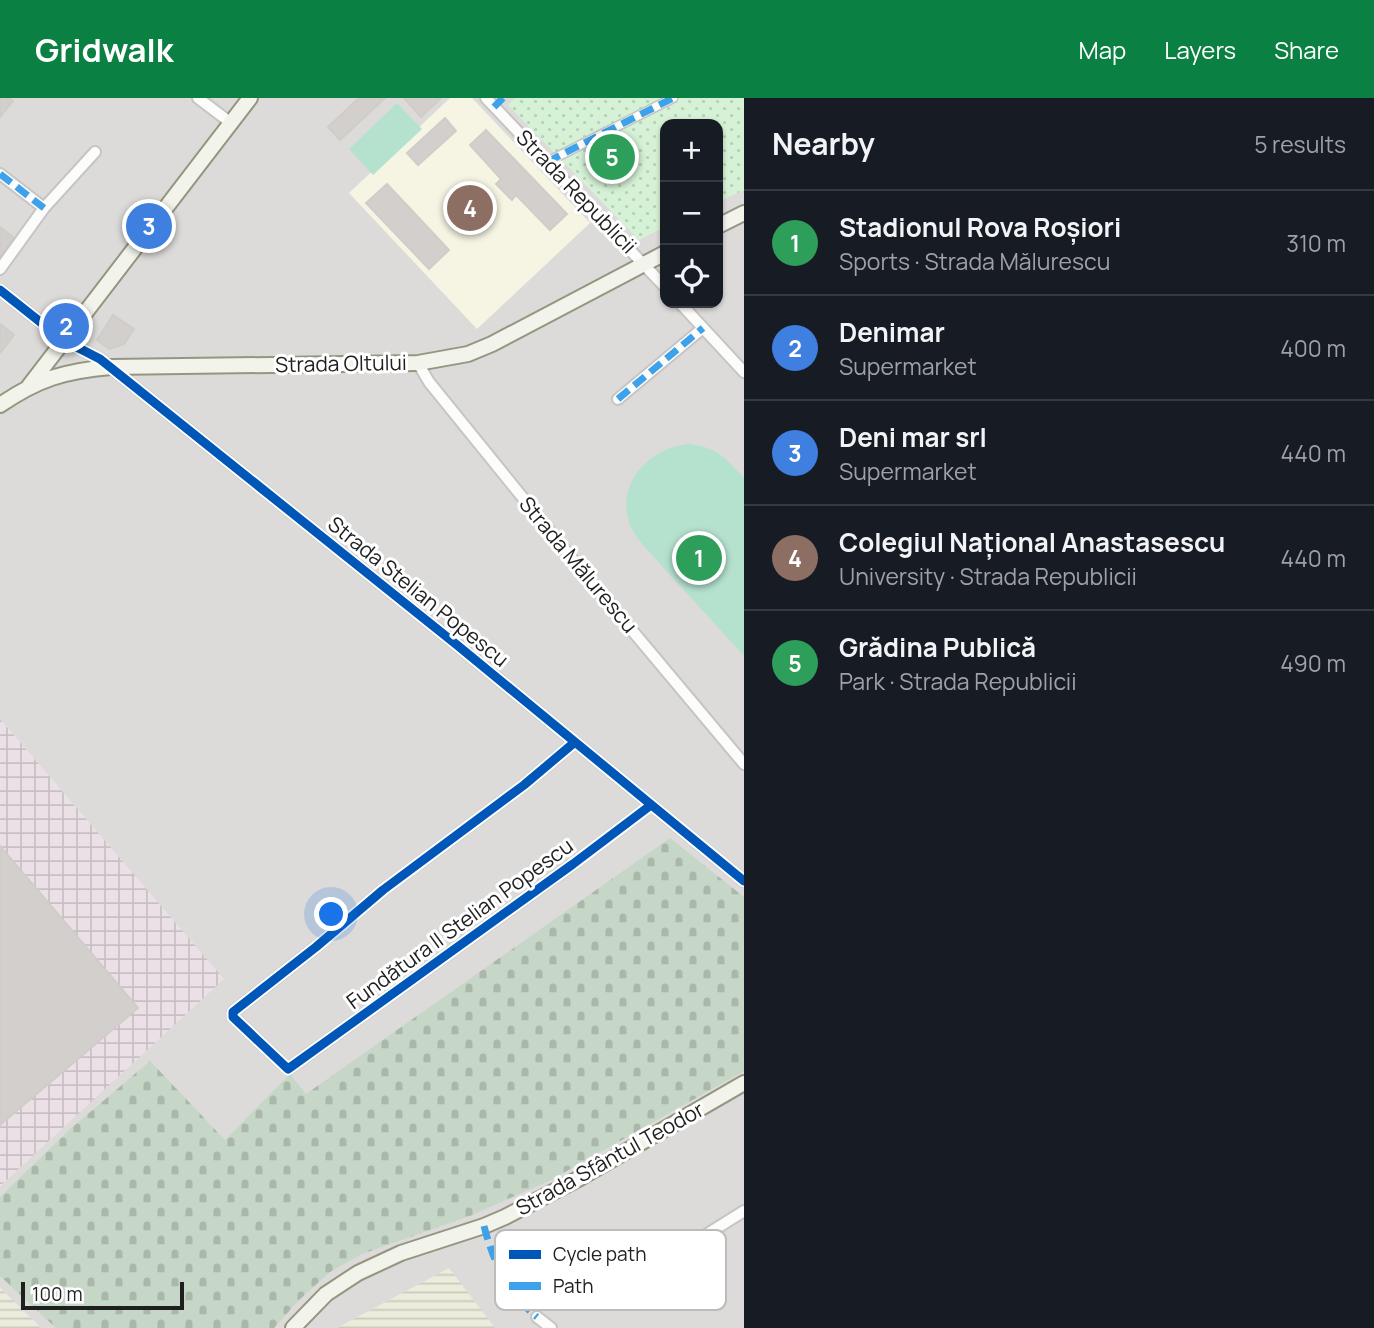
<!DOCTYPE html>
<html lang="en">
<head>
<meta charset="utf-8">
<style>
	body { margin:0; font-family:Manrope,sans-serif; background:#20242c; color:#f1f3f6 }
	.controls { position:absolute; right:21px; top:21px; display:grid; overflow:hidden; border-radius:14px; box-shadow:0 2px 5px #0004 }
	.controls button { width:63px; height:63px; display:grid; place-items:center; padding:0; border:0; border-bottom:2px solid #363941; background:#171b24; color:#f1f3f6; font:35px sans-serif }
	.scale { position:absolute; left:21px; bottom:18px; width:163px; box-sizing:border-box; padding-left:7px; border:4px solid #1f1f1f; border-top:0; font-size:19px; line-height:24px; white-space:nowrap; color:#1f1f1f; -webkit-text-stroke:5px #fff; paint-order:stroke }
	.you { position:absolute; left:332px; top:817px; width:24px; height:24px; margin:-18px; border:5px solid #fff; border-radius:50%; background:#1a73e8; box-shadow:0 0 0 10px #1a73e833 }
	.badge { display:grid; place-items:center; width:46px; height:46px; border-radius:50%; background:#0b8043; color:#fff; font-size:23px; font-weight:700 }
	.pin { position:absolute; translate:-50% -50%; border:4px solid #fff; box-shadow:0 2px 7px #0006 }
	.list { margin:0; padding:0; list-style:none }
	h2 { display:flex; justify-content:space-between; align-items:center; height:91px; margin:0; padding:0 28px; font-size:30px }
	h2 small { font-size:23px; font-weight:400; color:#9ea1a6 }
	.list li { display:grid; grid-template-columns:46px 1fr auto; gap:21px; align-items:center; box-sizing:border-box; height:105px; padding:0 28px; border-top:2px solid #363941 }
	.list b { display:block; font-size:26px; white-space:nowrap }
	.list p { margin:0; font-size:23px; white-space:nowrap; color:#9ea1a6 }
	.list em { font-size:23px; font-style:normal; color:#9ea1a6 }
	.icon { flex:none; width:38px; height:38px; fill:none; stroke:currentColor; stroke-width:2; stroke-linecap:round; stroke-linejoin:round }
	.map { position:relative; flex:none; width:744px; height:1230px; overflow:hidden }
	header { display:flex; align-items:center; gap:42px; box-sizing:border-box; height:98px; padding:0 35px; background:#0b8043; color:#fff }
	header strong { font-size:33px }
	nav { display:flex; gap:38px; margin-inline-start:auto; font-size:24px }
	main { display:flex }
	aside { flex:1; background:#171b24 }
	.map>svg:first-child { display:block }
</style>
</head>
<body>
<header>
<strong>Gridwalk</strong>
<nav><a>Map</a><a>Layers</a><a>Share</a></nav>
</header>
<main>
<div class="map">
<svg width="744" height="1230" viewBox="0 0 744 1230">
	<defs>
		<pattern id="industrial-grid" width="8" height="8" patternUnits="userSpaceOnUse" patternTransform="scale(1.75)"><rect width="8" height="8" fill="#eae0e5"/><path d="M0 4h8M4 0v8" fill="none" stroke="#c8c0c4"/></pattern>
		<pattern id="farmland-rules" width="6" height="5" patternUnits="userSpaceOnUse" patternTransform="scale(1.75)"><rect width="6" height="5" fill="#ebecdb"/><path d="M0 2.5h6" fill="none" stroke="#c9cabc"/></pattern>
		<pattern id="cemetery-stones" width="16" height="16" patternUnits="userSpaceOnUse" patternTransform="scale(1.75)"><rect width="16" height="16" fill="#c6d7c7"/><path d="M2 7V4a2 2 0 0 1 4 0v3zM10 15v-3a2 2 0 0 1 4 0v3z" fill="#aab8aa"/></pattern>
		<pattern id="park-dots" width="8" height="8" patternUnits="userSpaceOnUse" patternTransform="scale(1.75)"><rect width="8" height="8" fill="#d6f2d6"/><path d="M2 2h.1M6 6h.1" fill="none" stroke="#b7cfb7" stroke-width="1.8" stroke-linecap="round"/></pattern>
	</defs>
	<rect width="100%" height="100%" fill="#edebe7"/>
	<path fill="#dcdbd9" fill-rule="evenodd" d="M0,0H744V1230H495L449,1171L337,1230H41L0,1190V1088L223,881L0,621ZM665,26H718V205H665Z"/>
	<path fill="url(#industrial-grid)" d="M0,621L224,881L0,1088Z"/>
	<path fill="#f6f5e3" d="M450,0H472L590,125L477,231L349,95Z"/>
	<path fill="url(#farmland-rules)" d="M449,1170L495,1230H337Z
		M0,1190L41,1230H0Z"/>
	<path fill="url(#cemetery-stones)" d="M670,740L744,799V973L551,1082L470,1118L362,1156L330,1174L299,1202L274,1230H56L0,1178V1099L68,1033L150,963L225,1042L290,976L306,996Z"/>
	<path fill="url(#park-dots)" d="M515,0H744V92L718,104V26H665V129L639,142L508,7Z"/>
	<path fill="#b5e2cf" d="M397,5L422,31L373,77L349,51Z
		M689,346C719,350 724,359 744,380V558L642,446C605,404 638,351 689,346Z"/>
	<path fill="#d2cfcc" stroke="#d0cdc9" stroke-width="2" d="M0,0H9L13,3L0,19Z
		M359,0H385L340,42L328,29Z
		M404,0H441L421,19Z
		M445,20L456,33L418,67L407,55Z
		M486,32L567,116L550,132L516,97L512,102L496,86L501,81L470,47Z
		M387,86L449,152L429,171L366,105Z
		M0,129L14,140L0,159Z
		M61,210L68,215L56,231L44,221L50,214L55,218Z
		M113,217L134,231L124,246L109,251L97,242Z
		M0,226L14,237L0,255Z
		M0,748L138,910L0,1027Z"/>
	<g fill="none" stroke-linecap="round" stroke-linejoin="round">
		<g stroke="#c6c5c3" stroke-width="11">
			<path id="pedestrian" d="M547,64L673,0"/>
		</g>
		<g stroke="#c6c5c3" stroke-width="14">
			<path id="minor" d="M198,0L231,25
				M486,0L665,189
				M0,76L44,110
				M0,171L44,110L95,54
				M0,192L63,242L100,261L457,547L744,783
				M680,205L744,274
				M418,265L429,284L574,463L744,666
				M618,301L703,230
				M575,644L524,687L383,792L316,849L233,914V919L288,971L573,766L651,707
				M619,1200L701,1140L744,1113
				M537,1219L551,1230"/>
		</g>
		<g stroke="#949680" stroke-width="18">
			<path id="secondary" d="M718,128L744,115
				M29,288L250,0
				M0,307C38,281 64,273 111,269L418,265L468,256L492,246L665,155
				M293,1230L326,1196L358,1175L401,1155L484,1128L505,1119L580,1080L744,985"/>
		</g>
		<use href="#pedestrian" stroke="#fcfcfb" stroke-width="8"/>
		<use href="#minor" stroke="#fcfcfb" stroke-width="10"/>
		<use href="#secondary" stroke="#f2f3ea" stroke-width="14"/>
		<path stroke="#3da2ea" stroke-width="7" stroke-dasharray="14 7" stroke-linecap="butt" d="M494,9L503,0
			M547,64L673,0
			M0,76L44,110
			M618,301L703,230
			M484,1128C493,1163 508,1196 537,1219"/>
		<g stroke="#fff" stroke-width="13">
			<path id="cycleway" d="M0,192L63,242L100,261L457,547L744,783
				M575,644L524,687L383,792L316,849L233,914V919L288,971L573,766L651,707"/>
		</g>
		<use href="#cycleway" stroke="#0057b8" stroke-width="9"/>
	</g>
	<g text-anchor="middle" stroke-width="6" stroke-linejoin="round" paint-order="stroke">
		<g font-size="21" fill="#1f1f1f" stroke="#fff">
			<text transform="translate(576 94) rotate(46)" y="7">Strada Republicii</text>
			<text transform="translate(341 266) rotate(-1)" y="7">Strada Oltului</text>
			<text transform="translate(578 467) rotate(50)" y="7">Strada Mălurescu</text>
			<text transform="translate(418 494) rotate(39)" y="7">Strada Stelian Popescu</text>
			<text transform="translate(460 826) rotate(-36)" y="7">Fundătura II Stelian Popescu</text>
			<text transform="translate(610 1061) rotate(-29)" y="7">Strada Sfântul Teodor</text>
		</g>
	</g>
	<rect x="495" y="1132" width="231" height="80" rx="10" fill="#fff" stroke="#bcbcbc" stroke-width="2"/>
	<rect x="509" y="1152" width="32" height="9" fill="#0057b8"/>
	<rect x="509" y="1184" width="32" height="8" fill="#3da2ea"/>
	<g font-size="19" fill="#1f1f1f">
		<text x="553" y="1163">Cycle path</text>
		<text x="553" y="1195">Path</text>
	</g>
</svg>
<div class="controls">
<button>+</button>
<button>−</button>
<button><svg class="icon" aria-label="locate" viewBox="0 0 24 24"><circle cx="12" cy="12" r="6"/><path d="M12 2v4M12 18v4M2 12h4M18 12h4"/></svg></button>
</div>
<div class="scale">100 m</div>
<div class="you"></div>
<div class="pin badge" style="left:699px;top:460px;background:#2e9e5b">1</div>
<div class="pin badge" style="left:66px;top:228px;background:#3f7fe0">2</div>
<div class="pin badge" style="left:149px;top:128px;background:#3f7fe0">3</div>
<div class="pin badge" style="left:470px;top:110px;background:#8d6e63">4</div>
<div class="pin badge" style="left:612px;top:59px;background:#2e9e5b">5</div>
</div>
<aside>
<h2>Nearby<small>5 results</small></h2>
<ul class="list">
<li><span class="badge" style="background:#2e9e5b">1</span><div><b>Stadionul Rova Roșiori</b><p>Sports · Strada Mălurescu</p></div><em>310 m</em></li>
<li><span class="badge" style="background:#3f7fe0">2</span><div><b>Denimar</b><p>Supermarket</p></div><em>400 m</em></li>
<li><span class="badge" style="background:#3f7fe0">3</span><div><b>Deni mar srl</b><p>Supermarket</p></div><em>440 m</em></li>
<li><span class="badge" style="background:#8d6e63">4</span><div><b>Colegiul Național Anastasescu</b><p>University · Strada Republicii</p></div><em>440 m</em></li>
<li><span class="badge" style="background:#2e9e5b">5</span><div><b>Grădina Publică</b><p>Park · Strada Republicii</p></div><em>490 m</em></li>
</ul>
</aside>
</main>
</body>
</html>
